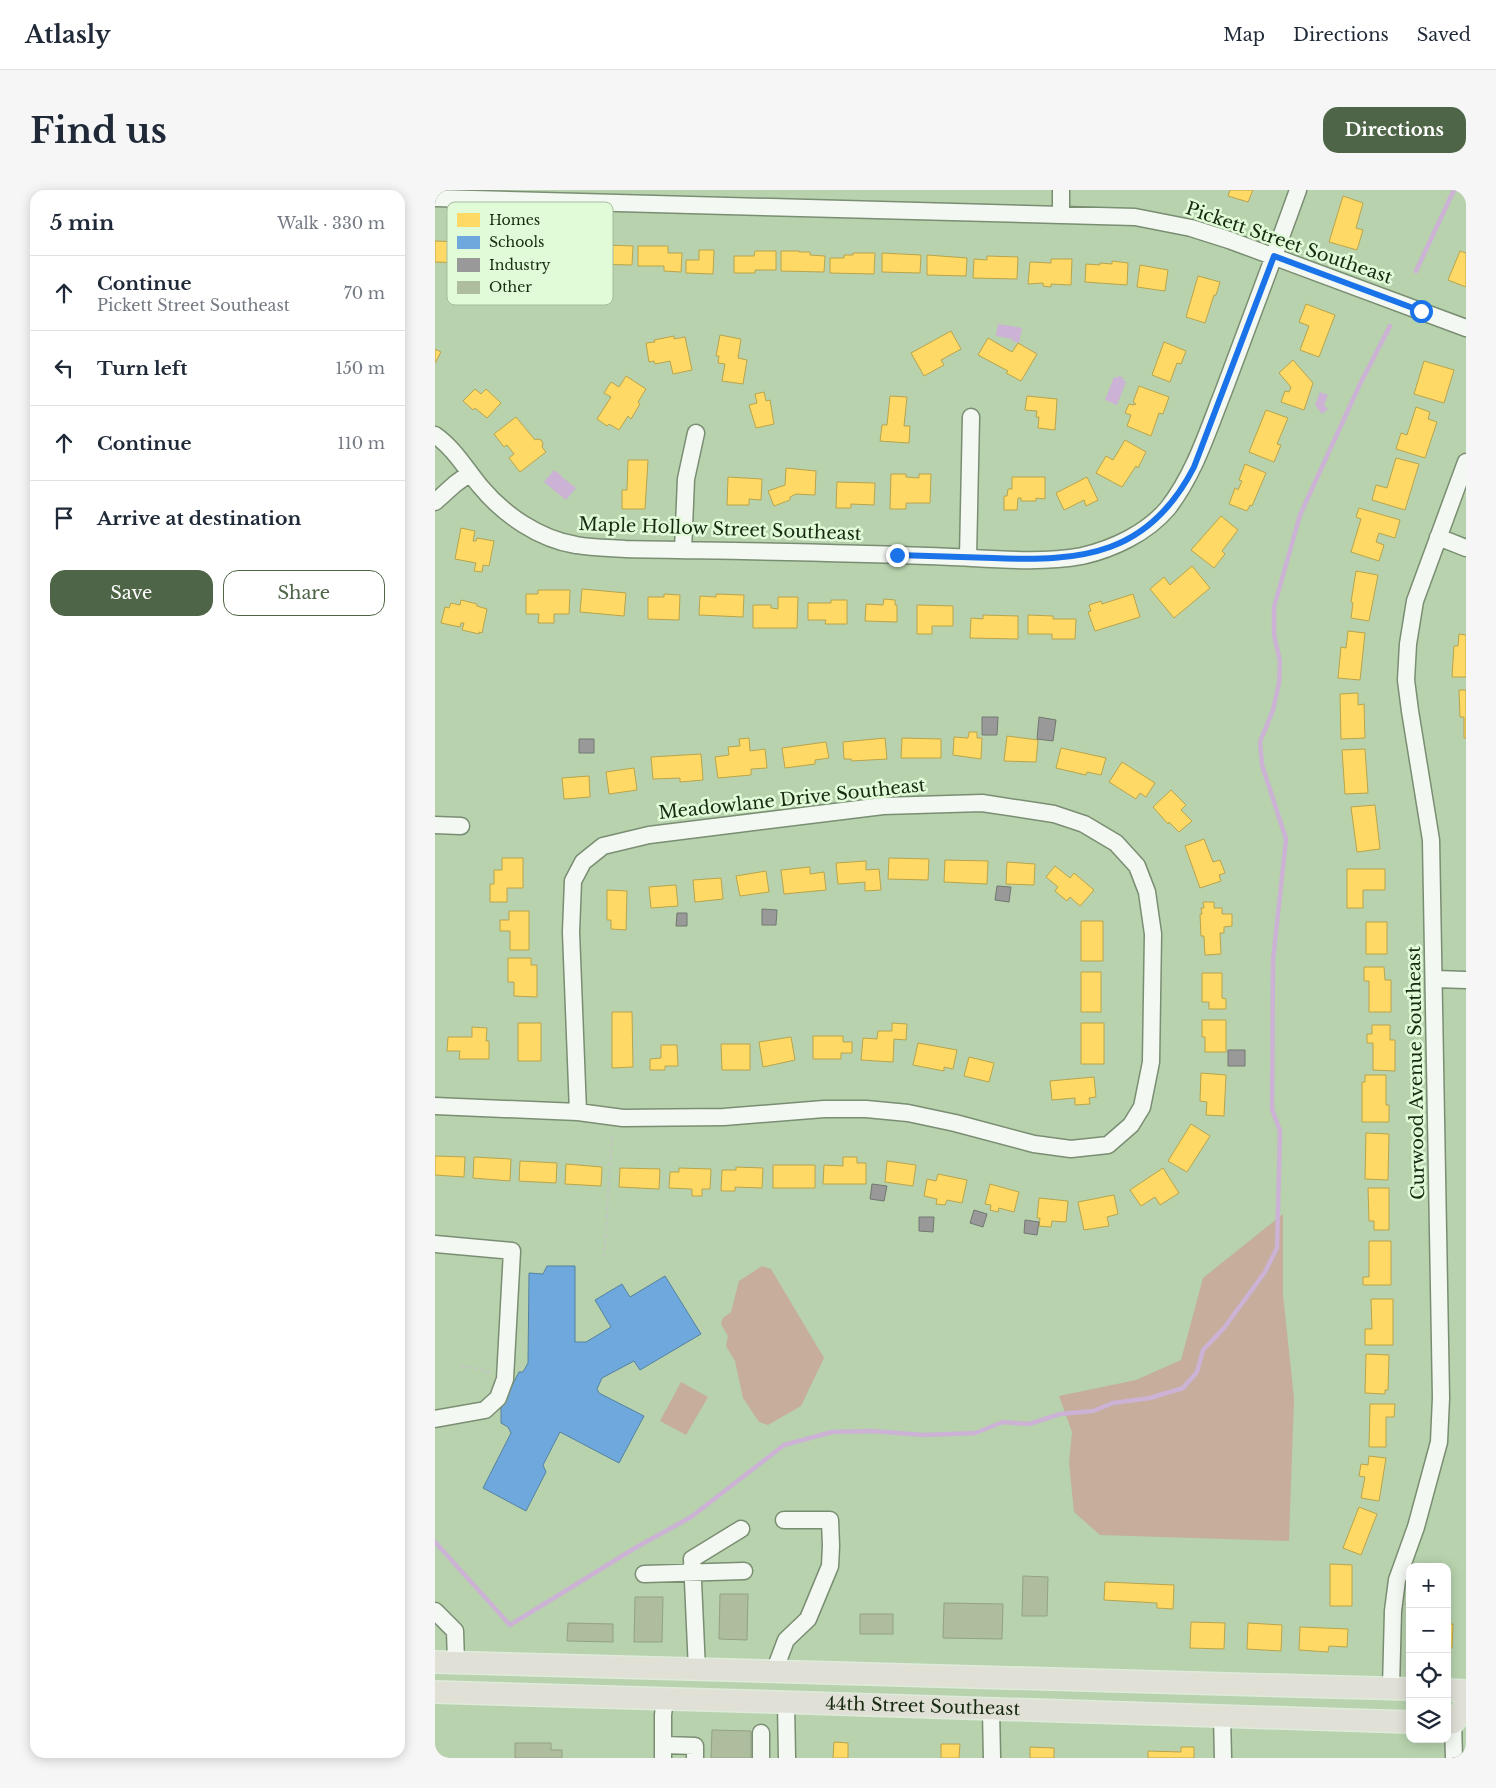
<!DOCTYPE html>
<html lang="en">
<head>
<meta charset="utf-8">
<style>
	body { margin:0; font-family:"Libre Baskerville",serif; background:#f6f6f7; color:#1f2937 }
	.controls { position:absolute; right:15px; bottom:15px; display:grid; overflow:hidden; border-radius:10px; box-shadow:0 2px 12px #0003 }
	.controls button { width:45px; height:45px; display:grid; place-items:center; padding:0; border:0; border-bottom:1px solid #e0e1e3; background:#fff; color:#1f2937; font:25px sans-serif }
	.stop { position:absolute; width:15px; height:15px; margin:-11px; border:4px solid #1a73e8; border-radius:50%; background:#fff }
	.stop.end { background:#1a73e8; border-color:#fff; box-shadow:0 1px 5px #0008 }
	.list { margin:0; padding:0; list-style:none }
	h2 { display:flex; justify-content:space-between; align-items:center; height:65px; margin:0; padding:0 20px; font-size:21px }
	h2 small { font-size:16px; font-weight:400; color:#747a83 }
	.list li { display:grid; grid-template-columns:32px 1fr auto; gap:15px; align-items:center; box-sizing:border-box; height:75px; padding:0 20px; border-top:1px solid #e0e1e3 }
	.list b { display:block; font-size:19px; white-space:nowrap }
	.list p { margin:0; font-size:16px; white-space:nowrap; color:#747a83 }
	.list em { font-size:16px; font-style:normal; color:#747a83 }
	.actions { display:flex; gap:10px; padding:15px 20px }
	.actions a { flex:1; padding:11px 0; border:1px solid #4f6547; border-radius:15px; text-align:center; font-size:18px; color:#4f6547 }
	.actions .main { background:#4f6547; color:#fff }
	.icon { flex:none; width:28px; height:28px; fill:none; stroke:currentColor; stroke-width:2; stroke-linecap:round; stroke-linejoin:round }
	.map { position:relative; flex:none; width:1031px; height:1568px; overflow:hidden; border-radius:15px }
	header { display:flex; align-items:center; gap:30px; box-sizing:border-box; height:70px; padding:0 25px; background:#fff; border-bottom:1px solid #e0e1e3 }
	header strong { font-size:24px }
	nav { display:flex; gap:28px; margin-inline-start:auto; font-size:18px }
	.intro { display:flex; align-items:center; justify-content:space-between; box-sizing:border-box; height:120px; padding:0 30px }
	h1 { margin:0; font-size:35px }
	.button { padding:12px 22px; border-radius:15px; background:#4f6547; color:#fff; font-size:18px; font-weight:700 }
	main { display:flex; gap:30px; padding:0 30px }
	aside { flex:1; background:#fff; border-radius:15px; box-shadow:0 2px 12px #0003 }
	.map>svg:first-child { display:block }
</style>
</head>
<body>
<header>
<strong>Atlasly</strong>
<nav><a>Map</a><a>Directions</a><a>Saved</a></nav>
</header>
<div class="intro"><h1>Find us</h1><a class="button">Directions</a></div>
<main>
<aside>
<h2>5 min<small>Walk · 330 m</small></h2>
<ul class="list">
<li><svg class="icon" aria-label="ahead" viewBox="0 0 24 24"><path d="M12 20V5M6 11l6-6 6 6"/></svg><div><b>Continue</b><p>Pickett Street Southeast</p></div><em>70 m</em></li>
<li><svg class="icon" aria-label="left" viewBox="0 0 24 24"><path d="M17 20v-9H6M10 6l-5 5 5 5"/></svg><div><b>Turn left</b></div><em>150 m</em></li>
<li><svg class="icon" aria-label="ahead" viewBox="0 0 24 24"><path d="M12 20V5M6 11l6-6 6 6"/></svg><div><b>Continue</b></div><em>110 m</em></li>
<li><svg class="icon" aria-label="arrive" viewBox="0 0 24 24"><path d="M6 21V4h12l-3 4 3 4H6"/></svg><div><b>Arrive at destination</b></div></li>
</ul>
<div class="actions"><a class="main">Save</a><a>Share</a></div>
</aside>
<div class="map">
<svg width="1031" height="1568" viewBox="0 0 1031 1568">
	<rect width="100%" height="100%" fill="#b7d2ad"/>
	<path fill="#c6ad9c" d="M848,1024V1105L859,1208L854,1351L665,1345L639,1322L634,1272L637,1242L624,1206L701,1190L746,1170L768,1088Z
		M327,1076L336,1079L389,1168L366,1216L333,1235L324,1232L308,1208L300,1171L291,1156L293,1146L286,1134L288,1128L296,1122L304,1091Z
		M246,1192L273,1207L251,1245L225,1231Z"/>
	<path fill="#ccb2d4" d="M563,134L587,138L584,153L577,151L578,149L561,146Z
		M683,186L689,188L688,190L691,192L682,215L670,210L679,187L682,188Z
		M885,202L893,205L889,215L893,219L887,224L880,215Z
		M119,280L126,285V286L141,298L131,310L109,292Z"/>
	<path fill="#ffd966" stroke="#b9a44c" d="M795,0H818L813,12L793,6Z
		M908,6L928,13L921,38L928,40L922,60L894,52Z
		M0,51L26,52V58L46,57V74H31V68H25V73L0,72Z
		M172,55L198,56L197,75L156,74V58H172Z
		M203,56H233V63H247L246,82L229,81V76H203Z
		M264,60H279L278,84L251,83V70H264Z
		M320,61H341V80H320V83H299V66H319Z
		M346,61H364V62H375V65L390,66L389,82L346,81Z
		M1025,61L1031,63V97L1013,90Z
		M418,63H440L439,84L395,83V68H409V65H418Z
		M447,63L486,65L485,83L447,82Z
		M492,65L532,68L531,86L492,85Z
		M552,66L583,67L582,89L538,88L539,69L552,70Z
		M616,69H637L636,95L616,94V97L608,96V93L593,94L595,72L616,73Z
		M677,71L693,73L692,95L650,92L651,74L665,75V73L677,74Z
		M705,75L733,80L730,101L702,97Z
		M763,86L785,92L781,105H779L770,133L751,127Z
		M871,114L900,125L884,167L865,160L874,136L864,132Z
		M516,141L526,159L506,170L509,175L489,186L476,163Z
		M285,145L306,149L303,168L312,170L308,194L287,191L290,174L283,173L284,166H281Z
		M239,146V149L250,147L257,180L238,184L235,171L220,174L219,171L214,172L211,153L220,152L219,150Z
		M553,148L577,162L583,153L602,164L586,191L571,183L573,181L543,165Z
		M729,152L751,161L746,174L742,173L735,192L717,185Z
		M0,159L6,162L0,173Z
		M858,170L878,193L869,220L846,212L850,201L854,202L856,197L844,183Z
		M989,171L1019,180L1009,213L979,204Z
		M191,186L211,199L203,212L205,214L196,229L193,226L184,240L174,234L172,236L162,229L176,207L169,203L176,192L184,197Z
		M704,196L734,207L728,224L724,223L716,246L692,236L696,225L690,223L694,214L698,215L701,214L698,212Z
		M40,199L46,204L51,199L66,213L52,228L40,218L38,220L28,211Z
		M329,202L331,211L335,210L339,234L321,238L314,215L322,213L320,204Z
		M455,206L472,207L469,236H475L474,253L445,251L447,235H452Z
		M592,206L622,209L620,240L603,238L604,227H601L602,221L590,220Z
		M981,217L995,222L993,229L1002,232L990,268L961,259L966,243L972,245Z
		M831,220L853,228L842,254L846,255L839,272L814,262Z
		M81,227L100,250L102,249L106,250L108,253L107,257L111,262L85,282L74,268L79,264L72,255L69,257L59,244Z
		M690,250L711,262L703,278L701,276L687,297L661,283L671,266L678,270Z
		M961,268L984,274L970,320L937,310L941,295L952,298Z
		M193,270H213L210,319H187V300H192Z
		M810,274L831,283L817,316L815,315L812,321L794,314L800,298L803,300L807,291L804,290Z
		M351,278L381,281L380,305L361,304L355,307V310L339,316L333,301L350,295Z
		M456,284H471V287L484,288V284H496L495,313H471V319H455Z
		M293,287L327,289L326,310L314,309V315H292Z
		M577,287H610V309L601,308V311H586V308H583L582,320H569V306H572L573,299H577Z
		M652,287L663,310L651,316L649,310L629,320L621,303Z
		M402,292L440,293L439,315L416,314V318H401Z
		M924,318L965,330L960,348L944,343L941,352L949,355L944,371L916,362L926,329L921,327Z
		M786,326L803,340L787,361L790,364L779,378L756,360Z
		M26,338L40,341L38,351H41L42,348L59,351L54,376L48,375L47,382L39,381L41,373L20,369Z
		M757,376L775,398L739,428L715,399L729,387L735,395Z
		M921,381L943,385L934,431L916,428L918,413L916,412Z
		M147,399L191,403L189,426L145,422Z
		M103,400H135L134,424H119V433H103L104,424H91V404H103Z
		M229,404L245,405L244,430L213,429V407H229Z
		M281,404L309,405L308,427L264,425L265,406L281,407Z
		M698,404L705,427L660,441L653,422L656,421L654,415L666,411L667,414Z
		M343,407H363L362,438H318V415H336V418L343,419Z
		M449,409L460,410V415H462V432L430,431L431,414L448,415Z
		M26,410L42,414V416L52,419L47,443L44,442V444L27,440L29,433H26L25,437L6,433L10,417L14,418L16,413L25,415Z
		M396,410H412V434H390L391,430H373V413H396Z
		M482,415L518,416V436H497V444H482Z
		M548,425L583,426V449L535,448L536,428L548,429Z
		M593,425L618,426V429H641L640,449H617V444H593Z
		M913,441L930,443L925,490L903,488L906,457L911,458Z
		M1024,444L1031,445V487H1017L1019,456H1023Z
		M1024,500H1031V548H1029V527H1025Z
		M923,503V515L929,514L930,548L906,549L905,504Z
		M534,542H542V548H547L546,569L518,565L519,547L533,548Z
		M572,546L603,550L601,572L569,571Z
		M314,548L315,561L330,559L332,578L316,579V585L283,588L280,567L294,565L293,557L305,556L304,549Z
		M450,548L452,569L417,571L416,569H409L408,552Z
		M467,548L506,549V568H466Z
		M391,552L394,568L380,570V574L350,578L347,558Z
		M626,558L671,568L666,585L652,582L651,585L621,578Z
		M930,559L933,603L910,604L907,560Z
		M266,564L268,590L245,592V588L218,589L216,567Z
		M687,572L720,593L711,607L705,603L701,609L674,592Z
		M199,578L202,600L174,604L171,582Z
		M154,586L155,607L129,609L127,588Z
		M736,600L751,615L746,620L757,631L744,642L734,632L733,634L718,617Z
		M940,615L945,659L922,662L916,617Z
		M769,649L778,672L785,670L790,683L784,685L786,691L765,698L750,656Z
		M67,668H88V698H72V712H55V694H59V680H67Z
		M454,668L494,669L493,690L453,689Z
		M510,670L553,671L552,694L509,692Z
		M431,671V680L444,679L446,700L430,701V692L403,694L401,673Z
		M572,672L600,674L599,695L571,694Z
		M620,676L635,688L639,683L659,700L645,716L635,707L632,711L620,701L623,697L611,687Z
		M375,677V684L389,682L391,700L349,704L346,680Z
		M912,679H950V700H928V718H912Z
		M331,681L334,702L305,706L301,686Z
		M286,688L288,709L260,712L258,690Z
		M241,695L243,716L216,718L214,697Z
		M172,700L192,701L191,740L176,739V730H172Z
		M768,712H779V718H787V724H797V736L789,737V743H785L786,764L770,765L769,746H766L765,724H767L766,718H769Z
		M74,721H94V760H75V741H65V730H74Z
		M646,731H668V771H646Z
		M931,732H952V764H931Z
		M73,768H96V775H102V807L79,806V792H73Z
		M929,777H949L950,790H956V822H934V791H929Z
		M646,782H666V822H646Z
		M767,783H787V808L791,809V819H774V812H767Z
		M177,822H197L198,877L177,878Z
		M767,830H791V862H770V847H767Z
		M83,833H106V871H83Z
		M457,833L472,834L471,850L459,849L458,872L426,870L428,848L442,849L443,841H457Z
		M646,833H669V874H646Z
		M937,835H955V850H960V881L938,880V853H932V844H937Z
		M37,837L52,838L51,851H54V869H24L25,861H12L13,847H37Z
		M378,846H408V852H417V863H406V869H378Z
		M356,847L360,870L328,877L324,852Z
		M483,853L522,860L518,879L509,877V881L478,875Z
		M286,854H315V880H287Z
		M226,855H242L243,876H230V880H215V869L226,868Z
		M534,867L559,873L554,892L529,886Z
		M766,883L791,885L789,926L771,925L772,912L765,911Z
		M930,885H951V915H954V932H927V892H930Z
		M659,887L661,907L654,908L655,914L640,915V908L617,910L615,891Z
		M756,934L775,946L752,982L733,971Z
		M931,943L954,944L953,990L930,989Z
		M0,966L30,967L29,987L0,985Z
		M39,967L76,969L75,991L38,988Z
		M408,967H422V973H431V994H388L389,975L408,976Z
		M85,971L122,973L121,993L84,991Z
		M452,971L481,975L478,996L450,992Z
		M131,974L167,977L166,996L130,994Z
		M338,975H380V998H338Z
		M301,977L328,978L327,998L300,997V1001H286L287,980H301Z
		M185,978L225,979L224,999L184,997Z
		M244,978L276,979L275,999H267V1006H257V999L234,998L235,982H244Z
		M728,978L744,1003L725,1015L720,1007L706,1016L695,1000Z
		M503,984L532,990L527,1013L512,1010L510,1015L501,1014L502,1009L489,1006L492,989L501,991Z
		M555,994L584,1002L579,1022L564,1018L563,1022L555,1020L556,1015L550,1014Z
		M933,998H954V1040H939V1031H934Z
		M679,1005L683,1024L672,1027L674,1036L649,1040L643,1012Z
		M604,1008L633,1011L631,1032L617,1031L616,1037L604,1036L605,1028H602Z
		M934,1051H956V1095H928V1087H934Z
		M936,1109H958V1155H930V1139H937Z
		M931,1164L954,1165L953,1200H950V1204L930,1203Z
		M935,1214H960L959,1227H951V1257H934Z
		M934,1266L951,1268L944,1311L926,1308L930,1287L924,1286L926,1274L933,1275Z
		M924,1317L942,1324L926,1365L908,1358Z
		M895,1374L917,1375V1416H895Z
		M670,1392L739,1395L738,1419L722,1418V1413L669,1410Z
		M756,1432L790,1433L789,1459L755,1458Z
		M813,1433L847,1435L846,1461L812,1459Z
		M1012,1434H1018L1017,1458H1012Z
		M865,1437L913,1439L912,1457L894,1456L893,1462L864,1460Z
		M399,1552L413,1553V1568H398Z
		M506,1554H525L524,1568H506Z
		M595,1557L619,1558V1568H595Z
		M746,1557H759V1568H713V1561L746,1562Z"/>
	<path fill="#6fa8dc" stroke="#55829f" d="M112,1076H140V1152H151L176,1137L160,1110L187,1094L195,1107L230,1086L266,1144L205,1180L199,1171L167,1188L162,1199L164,1203L209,1226L184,1273L125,1242L108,1275L111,1282L91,1321L48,1298L76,1243L73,1237L66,1233V1217L84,1182H88L93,1173L94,1083L108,1084Z"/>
	<path fill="#999" stroke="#727870" d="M547,527H563L562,545H547Z
		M604,527L621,530L618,551L602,549Z
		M144,549H159V563H144Z
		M562,696L576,697L574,712L560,710Z
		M327,719L342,720L341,735H327Z
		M242,723H252V736H241Z
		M793,860H810V876H793Z
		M437,994L452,996L449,1011L435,1009Z
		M539,1020L552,1024L548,1037L535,1033Z
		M484,1027H499L498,1042L484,1041Z
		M590,1030L604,1032L602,1045L589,1043Z"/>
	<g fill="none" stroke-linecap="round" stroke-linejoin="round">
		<path stroke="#ccb2d4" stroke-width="4.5" d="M981,81L1019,0
			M0,1352L75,1435L200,1358L256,1327L349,1255L397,1242L437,1241L489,1245L540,1243L568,1232L594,1234L625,1224L658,1221L678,1213L715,1208L748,1198L762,1182L768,1160L789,1138L830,1082L842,1058L845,941L837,919L838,770L851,649L827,575L825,552L838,520L844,493L845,471L839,445V417L865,325L925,194L955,136"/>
	</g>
	<path fill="#aebd9e" stroke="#93a282" d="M588,1386L613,1387L612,1426H587Z
		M285,1404H313L312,1450L284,1449Z
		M200,1407H228L227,1452H199Z
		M509,1413L568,1414L567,1449L508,1448Z
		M425,1424H458V1444H425Z
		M133,1433L178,1434V1452L132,1451Z
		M277,1540L316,1541V1568H276Z
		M80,1553H116V1560H127V1568H80Z"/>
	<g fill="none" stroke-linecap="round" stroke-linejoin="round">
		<g stroke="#7a8e72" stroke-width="19">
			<path id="minor" d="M626,0V24
				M0,8L700,27L756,38L794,50L1031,138
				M0,245C19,258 31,279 45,296C69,325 104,349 141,355C157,358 174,358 190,359C291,361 392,362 493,366C543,367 599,375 647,366C678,359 712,343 733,318C760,283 773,240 789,200C814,133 839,67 863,0
				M0,312L20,294L35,283
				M1003,347L1031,358
				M248,360L251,289L261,243
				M533,367L536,227
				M0,635L26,636
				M1000,789L1031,790
				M0,916L143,922L188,928L289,927L389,919H431L473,923L520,933L599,954L636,959L673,955L696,935L707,917L716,872L718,744L712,702L702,676L681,653L649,634L619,624L547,613L448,616L214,645L168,656L148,672L138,691L136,742L143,922
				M0,1054L77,1061L70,1189L63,1208L50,1220L0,1229
				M209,1384L309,1381
				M0,1421L20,1441L21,1472
				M262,1480L257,1369L306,1339
				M339,1482L351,1450L373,1429L395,1376L396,1356L395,1330H349
				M956,1498L958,1421L962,1390L981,1337L1004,1252L1006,1208L996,650L975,521L971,490L973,454L980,411L1031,272
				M351,1513L352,1568
				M556,1520L557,1568
				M787,1525L788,1568
				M1018,1533L1019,1568
				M326,1543V1568
				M229,1555L260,1556V1568
				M228,1568V1525L230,1509"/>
		</g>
		<g stroke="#dfebda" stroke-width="24">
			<g id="major">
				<path d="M0,1472L975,1499"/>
				<path d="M1012,1500L1031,1501"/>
				<path id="s1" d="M0,1502C325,1512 650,1520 975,1532"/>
				<path d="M1018,1533L1031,1515"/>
			</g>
		</g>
		<path stroke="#c0c8bd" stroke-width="2.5" stroke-dasharray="4 2.5" stroke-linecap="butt" d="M169,1067L177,947L175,944
			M26,1176L44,1179L57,1184"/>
		<use href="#minor" stroke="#f4f8f3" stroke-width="16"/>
		<use href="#major" stroke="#e0e0d7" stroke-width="21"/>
	</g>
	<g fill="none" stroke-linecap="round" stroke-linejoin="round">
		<path stroke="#1a73e8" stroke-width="6" d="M462,365C494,366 526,367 558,368C647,372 714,365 759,277L839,66L986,121"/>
	</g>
	<g text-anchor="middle" stroke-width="5" stroke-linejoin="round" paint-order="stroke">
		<g font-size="18" fill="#172a10" stroke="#e1fad8">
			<text transform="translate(854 53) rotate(19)" y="6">Pickett Street Southeast</text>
			<text transform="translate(285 339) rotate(2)" y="6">Maple Hollow Street Southeast</text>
			<text transform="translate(357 609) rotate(-6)" y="6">Meadowlane Drive Southeast</text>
			<text transform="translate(981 883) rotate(-91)" y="6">Curwood Avenue Southeast</text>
			<text dy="6" stroke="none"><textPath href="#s1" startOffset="488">44th Street Southeast</textPath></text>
		</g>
	</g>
	<rect x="12" y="12" width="166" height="103" rx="8" fill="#e1fad8" stroke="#a4bc9c" stroke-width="1"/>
	<rect x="22" y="23" width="23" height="14" fill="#ffd966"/>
	<rect x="22" y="46" width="23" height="13" fill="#6fa8dc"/>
	<rect x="22" y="68" width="23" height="14" fill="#999"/>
	<rect x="22" y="91" width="23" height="13" fill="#aebd9e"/>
	<g font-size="14" fill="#172a10">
		<text x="54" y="35">Homes</text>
		<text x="54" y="57">Schools</text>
		<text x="54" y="80">Industry</text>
		<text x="54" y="102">Other</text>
	</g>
</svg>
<div class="controls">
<button>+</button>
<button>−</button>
<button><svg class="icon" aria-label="locate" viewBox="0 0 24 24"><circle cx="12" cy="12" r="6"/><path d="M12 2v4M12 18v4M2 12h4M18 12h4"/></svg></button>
<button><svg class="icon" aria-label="layers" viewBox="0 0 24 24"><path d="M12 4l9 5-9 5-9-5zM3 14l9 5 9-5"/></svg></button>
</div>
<div class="stop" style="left:986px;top:121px"></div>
<div class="stop end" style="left:462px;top:365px"></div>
</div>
</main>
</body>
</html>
